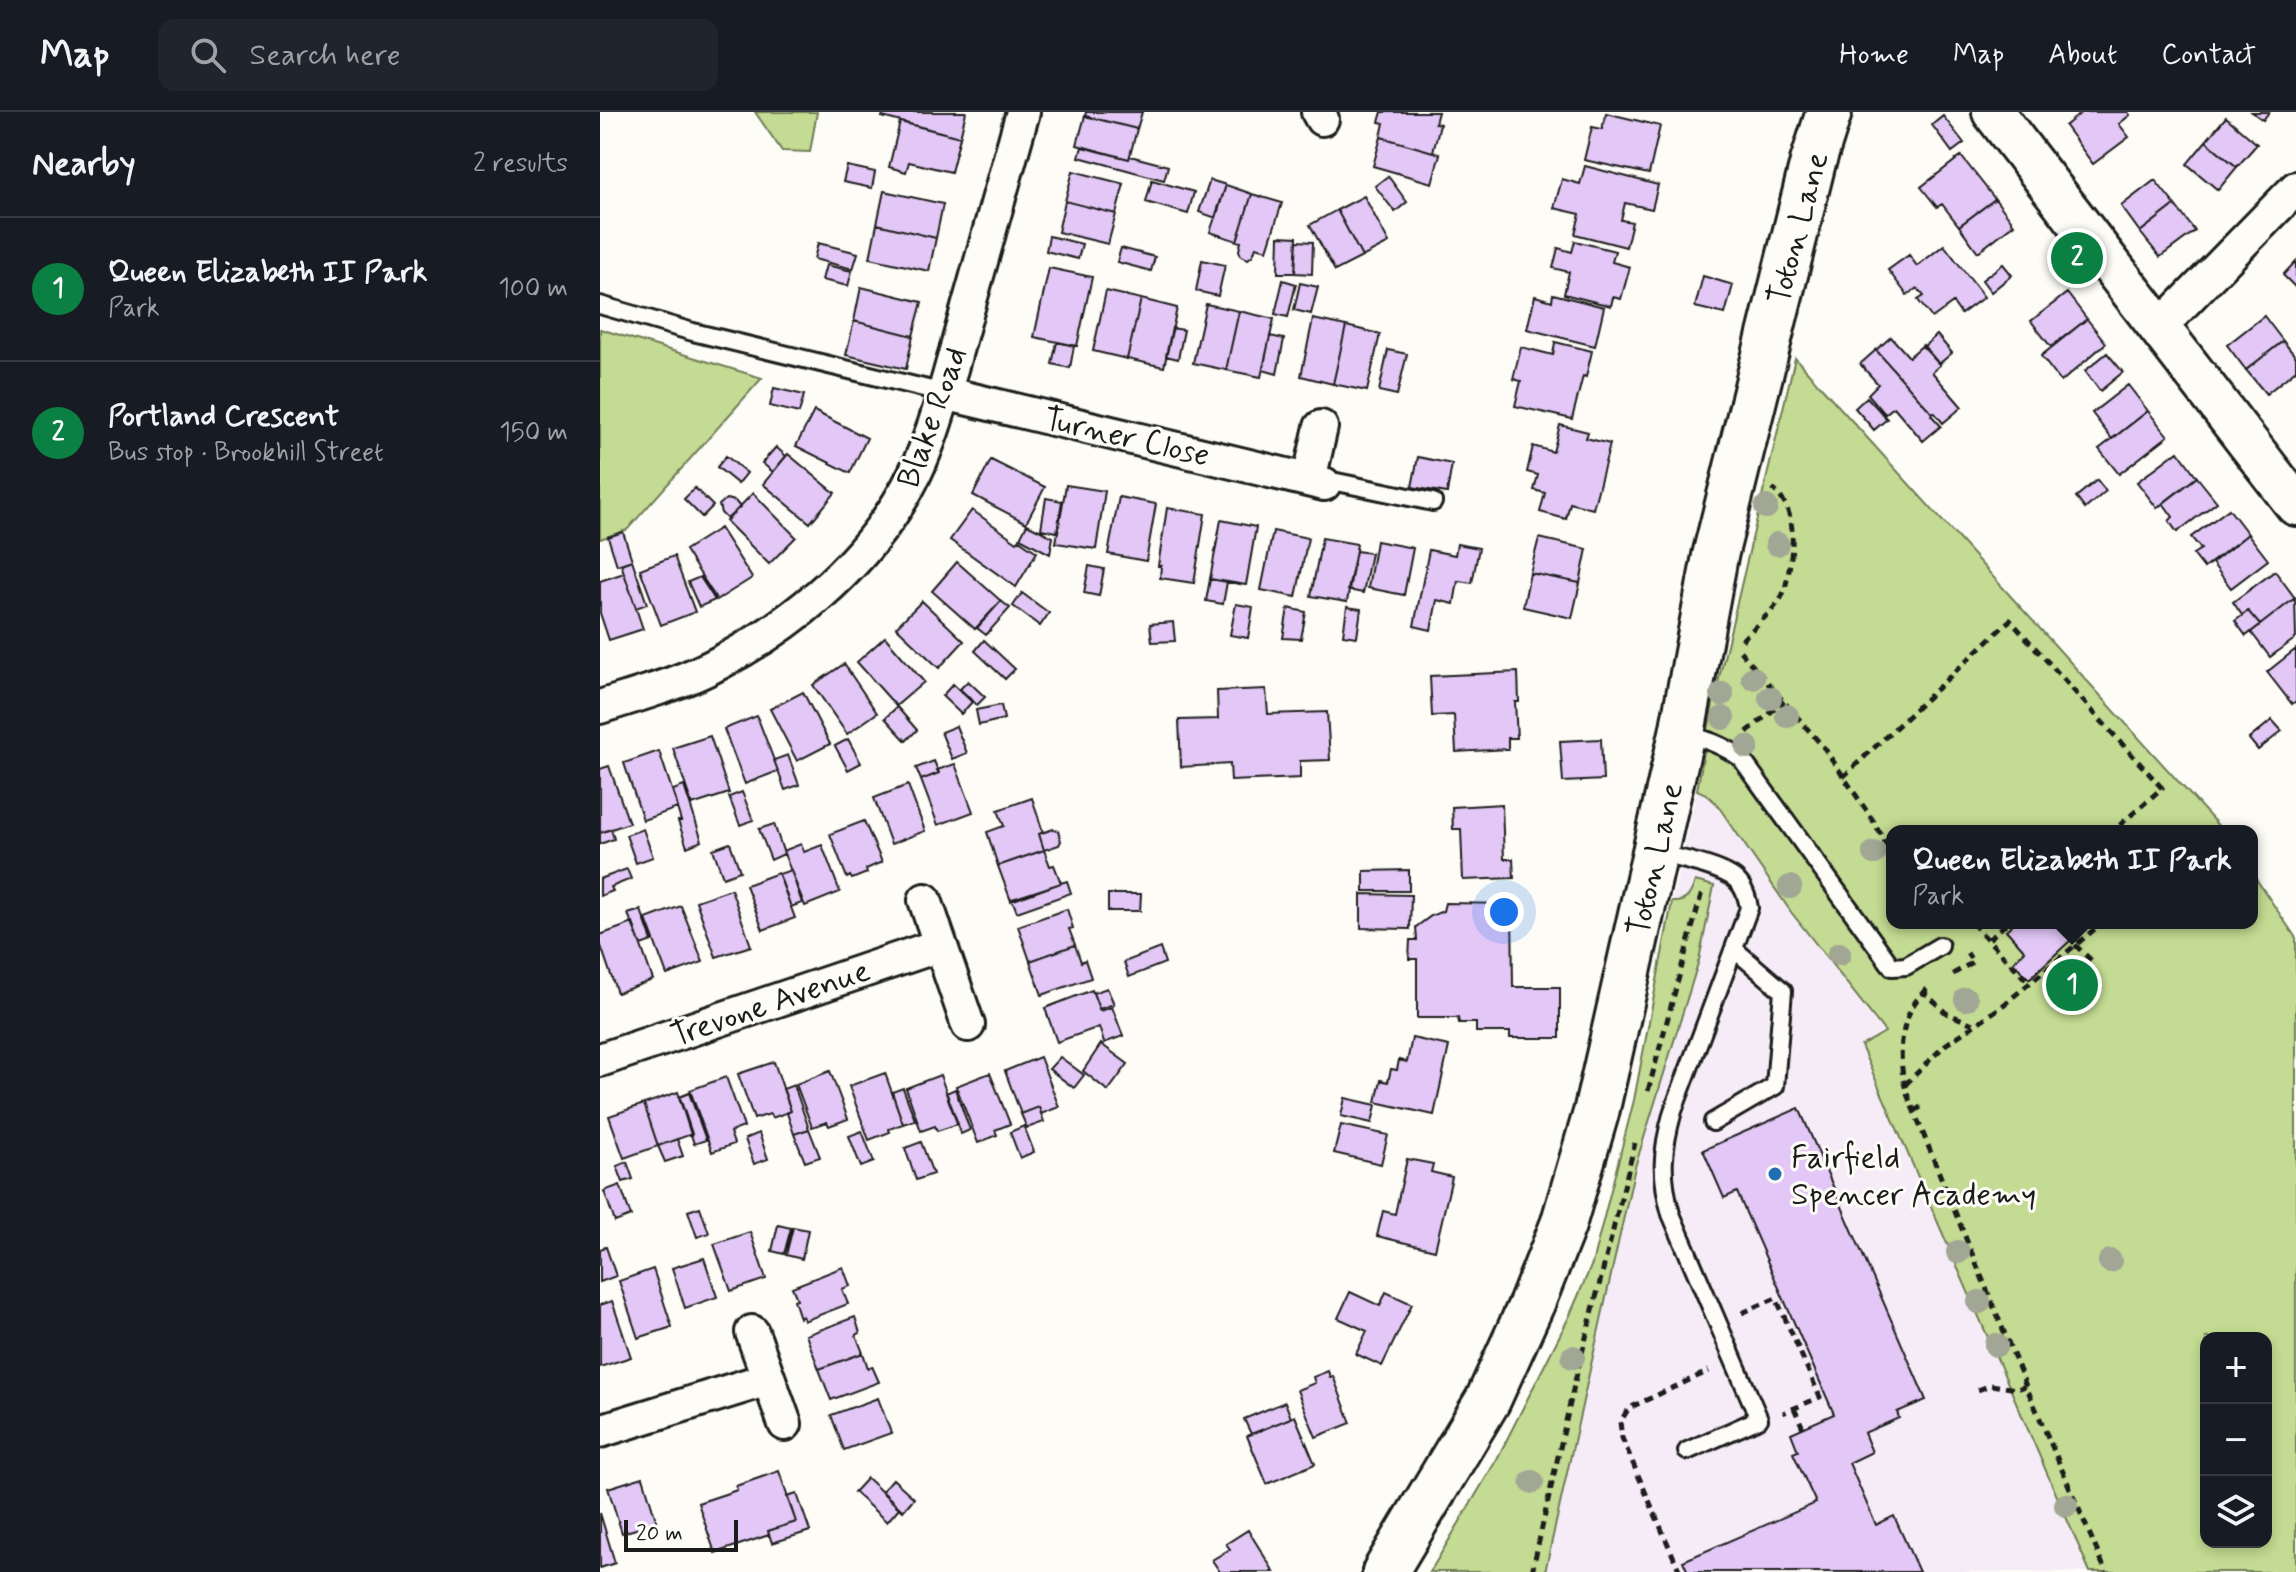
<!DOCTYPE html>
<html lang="en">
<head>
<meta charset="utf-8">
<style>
	body { margin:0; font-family:Mynerve,sans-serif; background:#20242c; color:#f1f3f6 }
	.controls { position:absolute; right:24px; bottom:24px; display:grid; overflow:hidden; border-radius:16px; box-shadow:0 4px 12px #0003 }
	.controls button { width:72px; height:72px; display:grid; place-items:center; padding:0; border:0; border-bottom:2px solid #363941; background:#171b24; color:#f1f3f6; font:40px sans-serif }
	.scale { position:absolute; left:24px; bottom:20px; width:114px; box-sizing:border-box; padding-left:8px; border:4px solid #1c1c1c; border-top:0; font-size:22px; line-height:28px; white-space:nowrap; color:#1c1c1c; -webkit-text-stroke:6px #fdfcf7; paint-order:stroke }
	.you { position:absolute; left:904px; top:800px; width:28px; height:28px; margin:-20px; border:6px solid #fff; border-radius:50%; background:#1a73e8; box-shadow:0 0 0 12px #1a73e833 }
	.badge { display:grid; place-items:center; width:52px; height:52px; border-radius:50%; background:#0b8043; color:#fff; font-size:26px; font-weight:700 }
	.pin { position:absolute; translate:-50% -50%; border:4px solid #fff; box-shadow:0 2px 8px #0006 }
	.popup { position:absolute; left:1286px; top:713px; width:372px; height:104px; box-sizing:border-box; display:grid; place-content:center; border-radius:16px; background:#171b24; filter:drop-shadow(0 2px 6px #0005); font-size:26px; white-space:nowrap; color:#9ea1a6 }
	.popup b { font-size:30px; color:#f1f3f6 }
	.popup::after { content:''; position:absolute; left:50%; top:100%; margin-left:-16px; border:16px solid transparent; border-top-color:#171b24 }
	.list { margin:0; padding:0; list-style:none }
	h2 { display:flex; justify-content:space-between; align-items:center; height:104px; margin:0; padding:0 32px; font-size:34px }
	h2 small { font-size:26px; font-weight:400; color:#9ea1a6 }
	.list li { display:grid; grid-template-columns:52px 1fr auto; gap:24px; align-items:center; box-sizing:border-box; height:144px; padding:0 32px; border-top:2px solid #363941 }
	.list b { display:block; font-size:30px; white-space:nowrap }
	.list p { margin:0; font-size:26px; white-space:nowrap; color:#9ea1a6 }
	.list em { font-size:26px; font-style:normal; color:#9ea1a6 }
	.icon { flex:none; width:44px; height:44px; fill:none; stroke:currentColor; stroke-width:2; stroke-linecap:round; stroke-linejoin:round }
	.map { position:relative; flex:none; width:1696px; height:1460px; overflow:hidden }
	header { display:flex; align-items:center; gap:48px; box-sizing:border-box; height:112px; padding:0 40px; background:#171b24; border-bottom:2px solid #363941 }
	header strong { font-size:38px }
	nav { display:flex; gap:44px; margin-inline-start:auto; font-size:28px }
	.search { width:560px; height:72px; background:#20242c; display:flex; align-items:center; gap:20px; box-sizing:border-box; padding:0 28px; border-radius:16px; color:#9ea1a6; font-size:30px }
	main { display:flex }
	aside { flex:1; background:#171b24 }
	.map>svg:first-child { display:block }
</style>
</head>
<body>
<header>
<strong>Map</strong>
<div class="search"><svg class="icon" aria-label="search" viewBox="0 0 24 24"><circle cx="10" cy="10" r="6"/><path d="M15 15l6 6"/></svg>Search here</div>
<nav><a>Home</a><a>Map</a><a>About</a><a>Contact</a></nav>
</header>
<main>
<aside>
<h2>Nearby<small>2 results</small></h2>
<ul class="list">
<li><span class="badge">1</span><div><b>Queen Elizabeth II Park</b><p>Park</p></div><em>100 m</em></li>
<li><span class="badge">2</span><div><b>Portland Crescent</b><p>Bus stop · Brookhill Street</p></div><em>150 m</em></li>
</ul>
</aside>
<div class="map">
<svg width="1696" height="1460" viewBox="0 0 1696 1460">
	<rect width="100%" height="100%" fill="#fdfcf7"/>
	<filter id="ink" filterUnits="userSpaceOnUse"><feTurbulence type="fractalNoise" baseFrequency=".0125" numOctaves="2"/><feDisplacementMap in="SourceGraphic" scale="16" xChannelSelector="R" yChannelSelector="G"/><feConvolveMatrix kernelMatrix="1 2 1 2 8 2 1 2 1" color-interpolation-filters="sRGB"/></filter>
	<g filter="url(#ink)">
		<path fill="#f5ecf7" d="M1097,678L1106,682L1116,691L1191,800L1286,921L1261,934L1490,1460H945L1035,1055L1099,848L1114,774L1083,788L1072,790Z"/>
		<path fill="#c3db92" stroke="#707c57" stroke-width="2" fill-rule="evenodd" d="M155,0H217L210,40L182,39Z
			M0,217L162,266L27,418L0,427Z
			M1195,246L1623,719H1292V811H1652V761L1696,826V1460H1490L1261,934L1285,920L1191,800L1116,691L1106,682L1097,678L1113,592ZM1606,1226H1666V1430H1606Z
			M1095,769L1114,774L1099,848L1035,1055L945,1460H830L897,1347L969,1205L992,1152L1034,988L1072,790C1087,791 1091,782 1095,769Z"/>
		<path fill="#e3c8f7" stroke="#1c1c1c" stroke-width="2" d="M284,0H366L360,25L282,5Z
			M486,0H542L537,17L485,4Z
			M782,0H838L835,11L840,12L833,40L781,25L784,11L779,10Z
			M1482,0H1528L1530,3L1519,12L1529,25L1493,52L1465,14Z
			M1652,0H1669L1663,8Z
			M1006,1L1060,14L1049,62L984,48L992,15L1002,17Z
			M485,4L537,17L529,47L477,33Z
			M1343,4L1364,31L1352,40L1332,13Z
			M1626,5L1657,32L1637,55L1606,29Z
			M300,10L360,25L351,60L309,50L306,60L289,55Z
			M781,25L840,42L832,71L773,54Z
			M1606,29L1637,55L1618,78L1587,52Z
			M482,35L529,47L530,44L568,54L564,68L479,45Z
			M1361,44L1395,87L1359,114L1342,92L1337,95L1321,75Z
			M247,54L275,60L272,76L243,70Z
			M985,54L1058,73L1052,97L1025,91L1021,108L1032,110L1026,135L975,122L980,102L954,96L962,67L980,72Z
			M473,59L524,72L516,102L465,89Z
			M788,64L807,90L795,100L775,74Z
			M552,68L594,80L588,102L546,90Z
			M610,68L626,73L616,106L599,100Z
			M1555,68L1575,93L1540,120L1521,94Z
			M626,73L652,82L637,129L610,120Z
			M284,79L343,92L336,126L277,112Z
			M652,82L682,91L667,138L656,135L653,143L648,147L641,144L639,138L641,130L637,129Z
			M764,84L789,131L762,145L737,98Z
			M1395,87L1414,112L1378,140L1359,114Z
			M465,89L516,102L508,132L458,120Z
			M1575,93L1595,119L1560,145L1540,120Z
			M737,98L762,145L735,159L710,113Z
			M277,112L336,126L329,159L270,146Z
			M449,124L482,132L478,147L446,139Z
			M679,124L697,125L695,161H678Z
			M697,129L713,130L712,162L695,161Z
			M975,129L1015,139L1012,150L1030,155L1021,187L1013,185L1011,194L964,182L969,160L953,156L958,136L972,140Z
			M218,131L258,141L253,157L214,147Z
			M1344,133L1384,185L1361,202L1353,191L1332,206L1318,188L1324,184L1317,176L1307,183L1288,158L1309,143L1317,154Z
			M521,136L555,145L551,159L517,150Z
			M602,148L625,153L618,184L596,179Z
			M1696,149V176L1683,163Z
			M1403,152L1412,163L1391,180L1382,168Z
			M226,153L252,159L248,174L222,168Z
			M449,156L492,165L477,234L434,225Z
			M1103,164L1133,173L1125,202L1095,195Z
			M683,168L696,172L688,205L675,202Z
			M700,171L718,175L711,202L694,198Z
			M261,175L322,190L313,224L254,209Z
			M506,179L541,187L527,247L493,239Z
			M1467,181L1487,207L1451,235L1431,209Z
			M953,182L1004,195L995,234L927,217L935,184L952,189Z
			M541,187L577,196L564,255L527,247Z
			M606,192L639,199L626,258L593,251Z
			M639,199L674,207L661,265L626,258Z
			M1664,204L1683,229L1646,258L1627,233Z
			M713,207L746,214L733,272L701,264Z
			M1487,207L1506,231L1461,270L1441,244Z
			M254,209L313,224L306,257L246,243Z
			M746,214L780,222L767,279L733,272Z
			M572,216L584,218L578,247L566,244Z
			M1337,223L1352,241L1339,252L1323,235Z
			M670,224L684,227L677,262L663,258Z
			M1291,225L1309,245L1323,233L1340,253L1332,260L1362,295L1343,311L1334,300L1332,301L1276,238Z
			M1683,229L1696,245V258L1666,282L1646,258Z
			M457,230L474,234L470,256L452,252Z
			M955,230L992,239L986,265L983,264L972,307L915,294L921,269L913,267L921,235L953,243Z
			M788,238L807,242L797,283L779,279Z
			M1276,238L1332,301L1331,303L1341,314L1323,329L1294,295L1285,302L1268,282L1278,272L1260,252Z
			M1507,241L1523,260L1500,279L1485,259Z
			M1528,273L1548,299L1512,327L1492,301Z
			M174,276L204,283L199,301L170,294Z
			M1267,285L1287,307L1274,318L1255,296Z
			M214,299L267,326L250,361L196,334Z
			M1548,299L1568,324L1519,362L1499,337Z
			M960,313L988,320L986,326L1010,332L993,397L970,391L966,407L940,400L945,381L934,378L938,363L927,360L933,334L953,340Z
			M176,335L186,344L173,360L162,351Z
			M1578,339L1597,365L1557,396L1537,370Z
			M188,342L235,381L210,411L163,372Z
			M126,344L147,361L138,372L117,355Z
			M818,345L852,352L847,381L812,375Z
			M391,348L445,375L426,411L373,383Z
			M1597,365L1617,390L1577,420L1569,409L1573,405L1563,391Z
			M1497,368L1506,379L1485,397L1476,385Z
			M466,373L505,379L496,437L456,431Z
			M95,376L113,394L102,405L84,387Z
			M153,381L196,425L169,452L126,409Z
			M519,385L556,392L546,449L508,442Z
			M446,386L462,389L457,420L441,417Z
			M126,387L135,389L140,395L127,407L121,401L119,393Z
			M567,396L605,402L594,471L560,466L561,454H558Z
			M1629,397L1648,422L1604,456L1593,442L1601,437L1591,425Z
			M372,398L417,430L419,428L437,440L416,475L350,428Z
			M621,408L656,415L646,473L610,467Z
			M427,412L453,425L450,442L420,426Z
			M120,416L152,466L117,488L85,438Z
			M673,419L708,426L696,485L661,478Z
			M23,420L32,448L17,453L8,425Z
			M1648,422L1668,448L1631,476L1612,451Z
			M722,426L757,432L747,490L711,484Z
			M939,426L987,437L980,471L930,461Z
			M776,429L813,436L804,483L768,476Z
			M857,432L879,436L872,471L858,469L854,492L837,488L831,518L814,514L829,438L855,443Z
			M756,439L771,441L763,481L748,478Z
			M74,444L95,500L61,513L40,457Z
			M32,448L47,492L36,496L21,452Z
			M357,450L401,489L375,517L332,479Z
			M489,454L504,457L499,484L484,481Z
			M1675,459L1695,486L1660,513L1648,499L1642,503L1633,490Z
			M24,461L43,517L9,528L0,501V469Z
			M930,461L980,471L972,506L923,495Z
			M100,465L115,488L99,495L88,470Z
			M610,467L627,470L623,492L606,489Z
			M422,481L449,501L440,514L413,494Z
			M1695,486L1696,526L1670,545L1651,520Z
			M322,489L364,529L339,556L296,515Z
			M401,489L410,496L386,523L377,516Z
			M636,492L653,495L648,526L630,523Z
			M747,495L761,497L757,525L743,523Z
			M688,496L706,500L701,527L683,526Z
			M1648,499L1660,513L1646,524L1635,509Z
			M573,510L575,529L552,530L550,512Z
			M285,525L324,570L296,594L257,550Z
			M384,528L415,557L405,567L375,539Z
			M1696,537V589L1692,592L1667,560Z
			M244,552L277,601L247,622L213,573Z
			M918,560L919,590H915L917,626H908V637L856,640L854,603L832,604L830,564Z
			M368,569L385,585L377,593L360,577Z
			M353,572L372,590L361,602L342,584Z
			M666,577L668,602L727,600L730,648L700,649V666L631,669L630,652L581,655L579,608L618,607L617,579Z
			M203,580L230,632L197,649L170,597Z
			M401,593L404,607L379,613L376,598Z
			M297,595L317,618L306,629L285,606Z
			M157,604L178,659L145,672L124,617Z
			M1672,608L1682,619L1658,638L1649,627Z
			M356,614L367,641L352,647L341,620Z
			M110,624L129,681L92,693L73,636Z
			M248,627L261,651L248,658L235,634Z
			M1001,627L1003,668L963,670L960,629Z
			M59,639L78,696L43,708L24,651Z
			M188,643L199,673L185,678L174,648Z
			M334,649L339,661L321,668L316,656Z
			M355,652L373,700L338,713L321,668L339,661L337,658Z
			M9,654L29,711L0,721V657Z
			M308,673L325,719L291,732L274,686Z
			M84,674L102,729L87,735L78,709H81L77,696H78L73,678Z
			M142,680L153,708L140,713L129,685Z
			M432,686L443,720L439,722L444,738L398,754L387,720L404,714L398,698Z
			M902,692L904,747H913L914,766L863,768L861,717H853L852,695Z
			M264,709L282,750L266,757L267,761L252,767L250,764L247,766L230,722Z
			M174,712L184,742L171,748L159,717Z
			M11,717L14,727L0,732V721Z
			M43,717L53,745L36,751L26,723Z
			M453,717L458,719L461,729L459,733L444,738L439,722Z
			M130,731L140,759L123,765L113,737Z
			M201,732L204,740L222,733L240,780L205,794L183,739Z
			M444,738L450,754L454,753L461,771L411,789L398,754Z
			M27,757L31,767L11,775L13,779L0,784V767Z
			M191,758L202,791L191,795L179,762Z
			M809,758V779H764V759Z
			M178,761L195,806L163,818L146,773Z
			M467,769L471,781L417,800L412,787Z
			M131,777L151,834L116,845L96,789Z
			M508,782H541L540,799H508Z
			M761,782L811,783L810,817L761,816Z
			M845,791L912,792L913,875H960V926H910V920H876V911H859L858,906H817V847H809L810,828H817L816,815L831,804L843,799Z
			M81,794L103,850L67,863L46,807Z
			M467,797L473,816L469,817L475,833L430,849L418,814Z
			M41,798L52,829L41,833L28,802Z
			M33,811L53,868L17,881L0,831V823Z
			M1414,811H1480L1468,822L1472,827L1429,867L1413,850L1425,839L1406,818Z
			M475,833L481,850L485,848L491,866L442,883L430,849Z
			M560,836L565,851L529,865L524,850Z
			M507,876L514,892L499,897L493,881Z
			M492,878L500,899L512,895L523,924L504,931L499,915L457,930L445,896Z
			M812,926L849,934L834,1003L776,990L781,968L788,970L791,957L797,958L799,948L807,950Z
			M501,932L528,952L508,979L483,959Z
			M440,945L459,995L441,1002L439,995L421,1002L405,959Z
			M460,945L484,963L474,976L449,957Z
			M174,950L191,999L172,1006L170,1002L154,1007L138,962Z
			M230,959L248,1007L229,1014L227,1010L212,1015L196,972Z
			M285,961L303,1012L289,1017L290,1020L269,1028L249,974Z
			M390,961L410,1012L395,1018L397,1023L378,1031L356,974Z
			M340,963L358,1012L337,1019L335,1014L321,1019L306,976Z
			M126,965L144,1015L130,1020L134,1032L112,1040L90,978Z
			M194,973L209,1017L194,1022L187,1001L191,999L183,977Z
			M303,976L315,1008L303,1012L292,980Z
			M355,977L370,1018L361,1022L346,981Z
			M78,980L92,1022L58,1034L44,992Z
			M89,981L106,1028L94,1032L79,985Z
			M745,986L776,993L772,1011L741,1004Z
			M44,992L58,1034L24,1046L9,1004Z
			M439,995L444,1010L427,1016L421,1002Z
			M1199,996L1326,1288L1297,1300L1299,1306L1264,1321L1272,1340L1249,1351L1276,1413L1294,1404L1319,1460H1088L1083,1449L1216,1391L1193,1341L1198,1339L1191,1321L1234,1302L1137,1080L1124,1086L1103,1038Z
			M741,1013L788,1023L781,1052L734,1041Z
			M424,1014L434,1040L420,1046L410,1020Z
			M209,1017L220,1045L205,1050L194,1022Z
			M262,1019L274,1050L261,1055L249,1024Z
			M159,1021L168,1047L154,1052L145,1027Z
			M77,1027L83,1044L65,1050L58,1034Z
			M321,1030L333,1062L316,1068L305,1036Z
			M807,1047L833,1052L831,1060L852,1065L835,1138L777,1124L783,1099L795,1102Z
			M27,1050L33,1067L23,1070L17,1054Z
			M20,1073L31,1104L15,1110L4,1079Z
			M100,1095L109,1121L97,1125L88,1099Z
			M178,1113L191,1116L184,1142L172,1139Z
			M193,1115L208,1118L202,1147L186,1143Z
			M150,1120L166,1167L131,1179L114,1132Z
			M6,1135L16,1164L0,1170V1137Z
			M104,1146L117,1185L85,1196L72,1156Z
			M243,1155L250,1174L242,1177L248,1192L204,1209L203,1204L200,1206L194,1188L197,1187L192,1175Z
			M53,1157L72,1215L38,1226L19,1169Z
			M750,1180L780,1194L786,1180L812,1192L782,1254L756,1242L767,1219L738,1206Z
			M12,1189L31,1245L0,1255V1193Z
			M255,1205L260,1221L256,1223L263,1241L219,1257L206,1223Z
			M263,1241L268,1256L272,1254L279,1270L231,1288L219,1257Z
			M728,1259L730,1265L733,1264L751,1311L716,1325L697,1278L715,1271L713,1265Z
			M278,1286L291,1321L244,1338L231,1303Z
			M685,1290L691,1306L651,1322L644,1307Z
			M695,1304L715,1352L667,1372L647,1324Z
			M179,1359L196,1410L168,1419L169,1423L115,1441L98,1391L137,1378L136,1374Z
			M43,1365L57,1411L22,1421L8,1376Z
			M267,1366L299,1396L287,1410L254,1380Z
			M293,1367L314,1386L303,1399L282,1379Z
			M197,1382L210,1419L172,1431L168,1419L196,1410L187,1385Z
			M0,1401L15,1451L0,1456Z
			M648,1418L674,1460H620L612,1448L630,1437L626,1432Z"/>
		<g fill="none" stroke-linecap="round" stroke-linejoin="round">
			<g stroke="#1c1c1c" stroke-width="22">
				<path id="service" d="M0,193L93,220L344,281
					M724,372L737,370L833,390
					M1084,622C1106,627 1123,633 1141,646L1292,855L1306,854L1340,834
					M1055,740C1078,747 1111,752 1131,764C1143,771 1147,783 1149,796L1073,999C1062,1038 1060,1063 1071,1102L1159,1307L1087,1339
					M1113,1010L1175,974L1183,879L1134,837"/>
			</g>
			<g stroke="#1c1c1c" stroke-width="38">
				<path id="minor" d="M718,0L722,7
					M1560,215L1696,76
					M344,281L724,372
					M709,368L721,315
					M0,595C40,582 82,571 119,551C190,514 255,460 298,392C332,339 347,270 364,210C384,140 404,70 423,0
					M325,788L368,913
					M0,948L340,833
					M152,1220L185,1312
					M0,1319L168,1267"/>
			</g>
			<g stroke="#1c1c1c" stroke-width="46">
				<path id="tertiary" d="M1393,0L1696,393"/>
			</g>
			<g stroke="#1c1c1c" stroke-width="50">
				<path id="secondary" d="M785,1460L888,1288L932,1191L963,1113L996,1001L1082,621L1115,444L1213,50L1229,0"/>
			</g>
			<path stroke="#1c1c1c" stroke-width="5" stroke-dasharray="8 6" stroke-linecap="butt" d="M1142,528C1154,515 1170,502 1180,488C1186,478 1188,463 1190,452C1194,425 1195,397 1173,377
				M1140,539L1225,637L1274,710L1292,743
				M1147,620L1184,589
				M1243,665L1410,508L1562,676L1513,719
				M1372,811L1430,872
				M1389,827L1407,811
				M1475,833L1492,849
				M1353,862L1373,850L1367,841
				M1327,877C1298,901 1297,948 1307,982L1426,1274L1506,1460
				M1322,878L1346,901L1373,912
				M1305,973L1345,933L1401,895L1502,811
				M1048,979L1102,780
				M1314,999L1326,992
				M1142,1201L1176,1186L1220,1285L1183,1301
				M1378,1278L1391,1273L1417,1277L1426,1274
				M1194,1296L1203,1316
				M932,1460L975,1269L1035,1031
				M1080,1460L1022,1326L1020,1310L1029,1296L1109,1259"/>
			<use href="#service" stroke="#fdfcf7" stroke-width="16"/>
			<use href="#minor" stroke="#fdfcf7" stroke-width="32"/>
			<use href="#tertiary" stroke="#fdfcf7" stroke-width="40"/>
			<use href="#secondary" stroke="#fdfcf7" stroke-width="44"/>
		</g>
		<g fill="#a1a695">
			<circle cx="1166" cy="395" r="12"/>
			<circle cx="1177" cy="432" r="12"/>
			<circle cx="1153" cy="566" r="12"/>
			<circle cx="1122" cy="582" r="12"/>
			<circle cx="1170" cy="586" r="12"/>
			<circle cx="1187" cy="604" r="12"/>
			<circle cx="1123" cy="606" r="12"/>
			<circle cx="1147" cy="635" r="12"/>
			<circle cx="1274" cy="741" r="12"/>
			<circle cx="1190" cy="775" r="12"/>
			<circle cx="1239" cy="842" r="12"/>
			<circle cx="1366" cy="887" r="12"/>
			<circle cx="1358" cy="1140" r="12"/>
			<circle cx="1510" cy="1149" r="12"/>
			<circle cx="1379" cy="1190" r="12"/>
			<circle cx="1396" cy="1233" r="12"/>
			<circle cx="973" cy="1245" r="12"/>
			<circle cx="932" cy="1370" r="12"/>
			<circle cx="1466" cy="1393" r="12"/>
		</g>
	</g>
	<circle fill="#1f6fb2" stroke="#fdfcf7" stroke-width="3" cx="1175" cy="1062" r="8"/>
	<g text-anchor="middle" stroke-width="6" stroke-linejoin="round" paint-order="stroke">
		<g font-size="32" fill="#1c1c1c" stroke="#fdfcf7">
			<text transform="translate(1197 116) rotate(-75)" y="11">Toton Lane</text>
			<text transform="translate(331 305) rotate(-70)" y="11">Blake Road</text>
			<text transform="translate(527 324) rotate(13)" y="11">Turner Close</text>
			<text transform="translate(1054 747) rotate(-77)" y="11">Toton Lane</text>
			<text transform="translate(170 890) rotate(-19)" y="11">Trevone Avenue</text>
		</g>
		<g font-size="32" fill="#1c1c1c" stroke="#fdfcf7" text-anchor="start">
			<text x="1191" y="1055">Fairfield<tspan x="1191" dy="37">Spencer Academy</tspan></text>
		</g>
	</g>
</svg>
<div class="controls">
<button>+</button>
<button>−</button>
<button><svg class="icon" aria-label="layers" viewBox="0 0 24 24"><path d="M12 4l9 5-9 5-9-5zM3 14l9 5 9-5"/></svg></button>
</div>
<div class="scale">20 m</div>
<div class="you"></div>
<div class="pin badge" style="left:1472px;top:873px">1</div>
<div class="popup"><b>Queen Elizabeth II Park</b>Park</div>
<div class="pin badge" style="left:1477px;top:146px">2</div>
</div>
</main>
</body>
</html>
